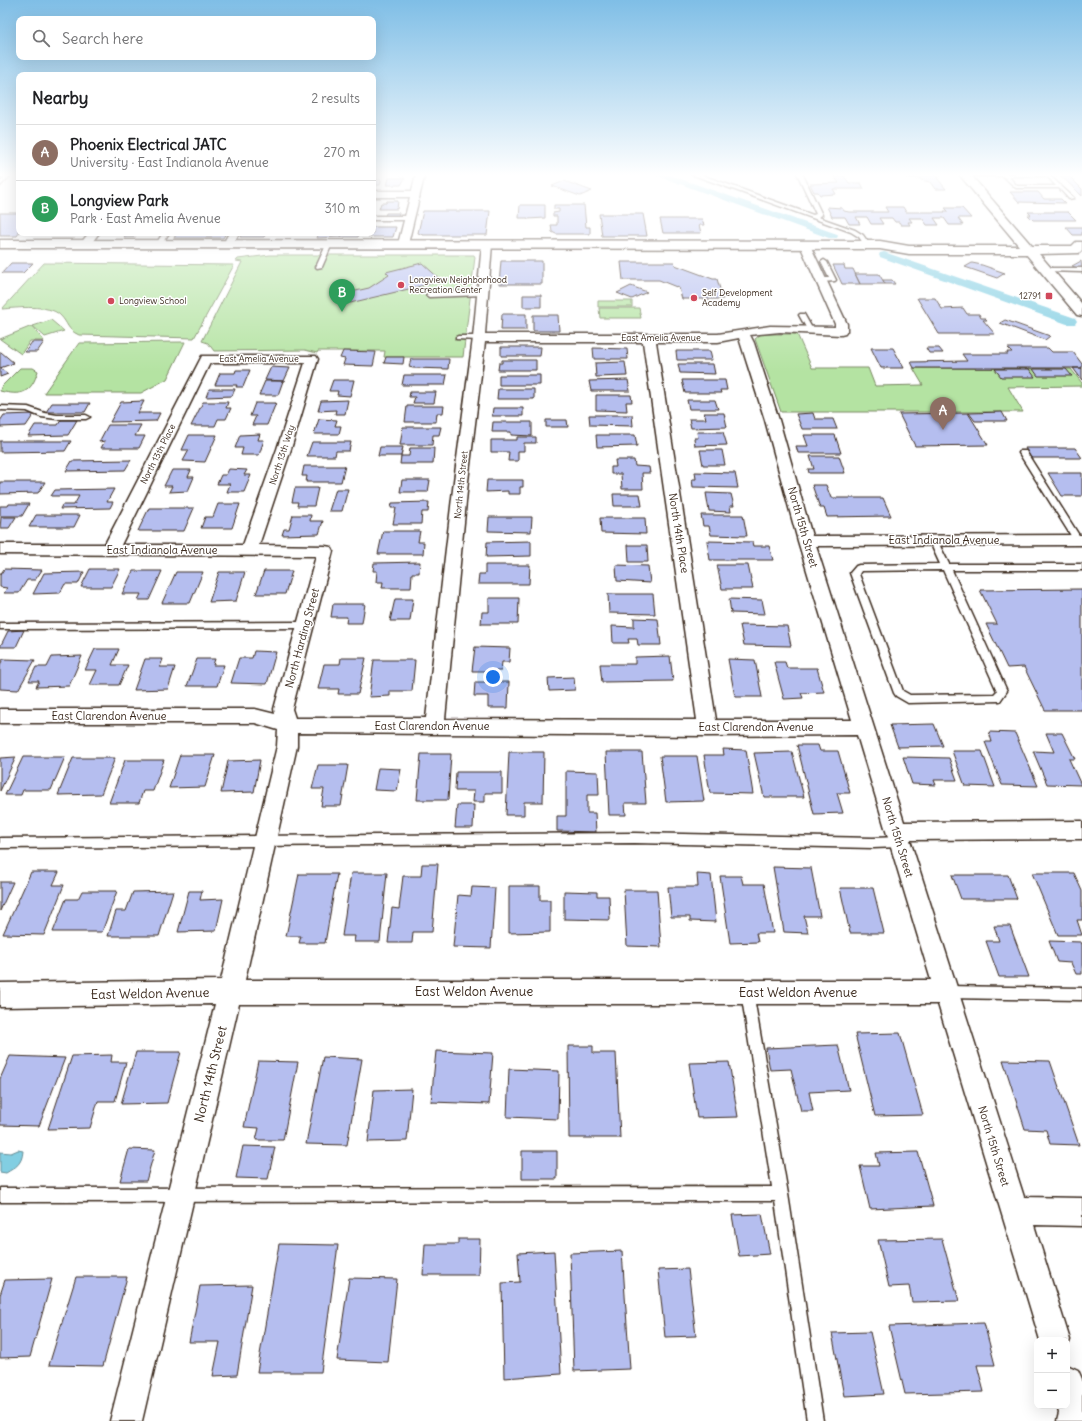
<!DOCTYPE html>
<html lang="en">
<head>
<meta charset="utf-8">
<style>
	body { margin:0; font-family:Delius,sans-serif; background:#f2f2f2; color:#202124 }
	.controls { position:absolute; right:12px; bottom:12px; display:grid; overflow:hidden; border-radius:8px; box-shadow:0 4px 16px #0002 }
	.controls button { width:36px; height:36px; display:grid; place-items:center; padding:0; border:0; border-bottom:1px solid #e0e0e0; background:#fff; color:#202124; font:20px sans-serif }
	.you { position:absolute; left:493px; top:677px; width:14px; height:14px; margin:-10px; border:3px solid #fff; border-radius:50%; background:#1a73e8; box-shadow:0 0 0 6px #1a73e833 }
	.badge { display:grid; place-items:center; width:26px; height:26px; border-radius:50%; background:#d1495b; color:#fff; font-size:13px; font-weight:700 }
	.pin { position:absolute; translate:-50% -33px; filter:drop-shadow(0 1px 2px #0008) }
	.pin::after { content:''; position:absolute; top:21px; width:14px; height:12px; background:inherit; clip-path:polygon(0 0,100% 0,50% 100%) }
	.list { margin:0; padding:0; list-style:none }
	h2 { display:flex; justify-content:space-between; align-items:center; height:52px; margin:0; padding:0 16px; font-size:17px }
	h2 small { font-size:13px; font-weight:400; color:#757577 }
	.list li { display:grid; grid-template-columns:26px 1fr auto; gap:12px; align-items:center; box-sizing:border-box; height:56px; padding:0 16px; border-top:1px solid #e0e0e0 }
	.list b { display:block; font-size:15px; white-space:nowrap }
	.list p { margin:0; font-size:13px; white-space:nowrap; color:#757577 }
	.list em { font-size:13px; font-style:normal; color:#757577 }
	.icon { flex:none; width:22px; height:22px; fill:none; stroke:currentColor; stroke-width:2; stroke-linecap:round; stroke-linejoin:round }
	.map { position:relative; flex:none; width:1082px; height:1421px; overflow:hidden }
	.search { position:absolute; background:#fff; box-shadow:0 4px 16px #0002; left:16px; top:16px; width:360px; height:44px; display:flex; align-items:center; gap:10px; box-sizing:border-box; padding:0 14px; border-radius:8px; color:#757577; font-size:15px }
	.panel { position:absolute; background:#fff; box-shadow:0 4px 16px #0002; left:16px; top:72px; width:360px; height:164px; border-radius:8px }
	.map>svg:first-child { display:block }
</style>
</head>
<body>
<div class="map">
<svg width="1082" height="1421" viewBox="0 0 1082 1421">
	<rect width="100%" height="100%" fill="#fff"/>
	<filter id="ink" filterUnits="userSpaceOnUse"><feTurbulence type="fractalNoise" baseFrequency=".025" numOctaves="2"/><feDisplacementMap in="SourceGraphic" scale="8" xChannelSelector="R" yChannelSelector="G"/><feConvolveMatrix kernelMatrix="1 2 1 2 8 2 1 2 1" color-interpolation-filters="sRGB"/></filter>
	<g filter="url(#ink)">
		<path fill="#b4e3a2" stroke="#788660" d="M270,255H474L475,257L463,357H384L385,351H318L317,353L305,350L214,351L208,343L202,341L242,262L236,261L238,259Z
			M44,263L234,265L194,338L79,335C66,329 69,324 60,315C49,304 17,308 2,309Z
			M598,301H632V307H598Z
			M599,308H639L641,318H600Z
			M51,320L64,331L45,337L33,326Z
			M32,326L44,341H30L21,354L0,339Z
			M761,334H797L812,368H868L875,386L923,385L913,368L1071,369L1082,383V386L1008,387L1023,412H781L755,339Z
			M185,342L167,379L141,393H44L79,343Z
			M20,368H33L38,371C31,394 21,396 0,391L1,387Z"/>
		<path fill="#82cee2" stroke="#668c94" d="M18,1150L23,1151C22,1164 16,1167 6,1173L0,1172V1152L11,1153Z"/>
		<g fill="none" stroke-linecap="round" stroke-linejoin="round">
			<path fill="#82cee2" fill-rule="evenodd" d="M650,173H664L837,234L838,236L837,238H829Z
				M884,252L1075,318L1077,321L1075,324H1067L880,257L879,255L880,253Z"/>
		</g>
		<path fill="#b5beef" stroke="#3b2a1e" d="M903,173L936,174L939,178H937L946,189H935L930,182L921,180L920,178H907Z
			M1058,173H1066L1082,189V196Z
			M834,176H844L849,183H861L864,189H833L836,194L820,195L818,192H814L810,184L839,183Z
			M376,178V180H381L380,185H373V179Z
			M389,178H405L401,185H387Z
			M564,181L592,191L580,196L552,186Z
			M1010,192H1038L1044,199H1061L1065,203L1019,202Z
			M387,201H398L397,209H379L381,203H386Z
			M520,205H545V218L528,219V218H519Z
			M554,205H584L586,227H590V234H556L552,232L551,225H557V216H553V213L559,212V209H554Z
			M827,207L842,208L844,211L849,212H888L885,207H903L906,212H945L944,211H948L945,208H962L971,218H958L963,225H949L944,218H934L939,225H927L922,218H909L912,222H908L910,225H901L899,222H895L892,218H879L883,224H871L867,217H856L860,224H849L845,217H832Z
			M423,211H490L487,235H423L418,233Z
			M1028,212H1068L1076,220H1033L1028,215H1031Z
			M0,213H19V233L17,236H0Z
			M386,213H399L398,217H385Z
			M599,214H643L647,236H602Z
			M660,219H702L704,225H699L701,233H663Z
			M373,227H396L393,237H368L370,233H373Z
			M1066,227H1082V235H1073Z
			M127,233H137L134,237H124Z
			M177,233H226L223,238H174Z
			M242,233H266L264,237H240Z
			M319,233H343L341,237L317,238Z
			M343,233H359L358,237H341Z
			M501,261H542V284H499Z
			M1081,261L1082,269L1072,266Z
			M621,262H674L675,265L713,279H717L723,299H682L679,288L659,280H623Z
			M11,263H33L23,273H2Z
			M422,263L442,281L350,303L344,296L349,295L347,293L369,288L389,275L386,272Z
			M972,263L982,265L1005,273L997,278L965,267Z
			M833,265H844L845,269H853L860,284H842Z
			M855,274H879L885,284H860Z
			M883,280H892L895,284H885Z
			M631,286L647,292L632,299L617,293Z
			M523,295H541V307H523Z
			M917,298H935L942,309L963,308L967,314H979L981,318H985L987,320H983L995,334H939Z
			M502,314H526V330H501Z
			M533,315H558L559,331H533Z
			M1005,320L1050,336L1045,340L1000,323Z
			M32,342H44L37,352H25Z
			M501,347H541L540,356H501Z
			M593,348L627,349L628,359H594Z
			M871,348H893L904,368H881Z
			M926,348H939L943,353H929Z
			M1008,348H1048L1052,352H1073L1082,364V368H914L911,362L967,361L962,354H1008L1007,352H1012Z
			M343,351L376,352L373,366L343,365L345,359L340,358Z
			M676,351H710L712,360H677Z
			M0,352H1L14,363L0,368Z
			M386,357H404L403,364L384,363Z
			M411,359H449L448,369L413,368L409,367Z
			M502,360H536V370H498L499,363H502Z
			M625,362L627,376L596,377L595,363Z
			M678,364H713L715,374L680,373Z
			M271,367L290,368L284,381L265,380Z
			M0,368L8,374L0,377Z
			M1073,368H1082V380Z
			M995,369H1029L1035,377H1001Z
			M1033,369H1066L1072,376H1038Z
			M236,370H250L243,387H236L237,385H215L220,373H235Z
			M404,375H447L445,385H402Z
			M499,375H540V385H499Z
			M333,380H354L350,396L337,395L338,391H329Z
			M628,380L630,391H591L589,381Z
			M682,380H725L727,390H720L721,393H685Z
			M265,381H283L278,395H259Z
			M209,389H235L232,396L206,397Z
			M498,389H534V399H497Z
			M410,392H436L434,403H413L415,397H409Z
			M596,395H631L632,402H626L627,411L596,410Z
			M348,400L345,414H335L336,410L318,411L321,401Z
			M687,400H715L718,409H689Z
			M144,401L138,413H160L156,421L110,422L121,402Z
			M203,402H228L226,408H231L226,419H218L215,426H191Z
			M52,403H90L85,412H46Z
			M255,403H276L267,425H252L256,416H250Z
			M407,406H444L443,413H437L436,422H405Z
			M493,408H523V416H492Z
			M1002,412L1007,421H975L969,413Z
			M704,413H724L727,427L691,428L689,419H706Z
			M813,413L815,419H833L837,429H802L796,414Z
			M968,413L988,445L915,446L899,414Z
			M34,414L26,426L0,427V421L4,415Z
			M589,415H632L633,426L590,425Z
			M319,419L337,420L335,426H341L339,434H314Z
			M61,420H77L68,435L28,436L35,425H58Z
			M546,420H567L568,427H546Z
			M493,422H532V436L511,435V432H492Z
			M108,425H141L135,436H145L139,448H101L105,441L99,442Z
			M403,427H441L439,435H433L432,445H400Z
			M697,432H723L727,445L695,446L694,438H698Z
			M260,434L258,440H264L259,455H241L243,448H235L240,435Z
			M189,435H217L205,462L183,461L189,450H182Z
			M596,435H635L637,446L597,447Z
			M804,435H835L841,453H798L796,446H808Z
			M517,437H536V443H524V451H518V461H508L509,452H491V440H517Z
			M0,441H71L65,451L0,452Z
			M312,442H351L349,451H336L335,456H307Z
			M380,447H403L401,456H378Z
			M410,448H434L433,464H400L401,456H409Z
			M1025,448H1075L1082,458H1031Z
			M700,450H722L725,465H703Z
			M810,456H839L845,473H809L808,469H814Z
			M131,460L125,470L66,471L72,461Z
			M615,460H634L635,466L649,467L650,473H642L643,489H622L621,474H611V467H616Z
			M304,466H345L341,482H306L307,476H302Z
			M229,469L247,470L244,475H251L244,492H227L230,484H217L221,475H226Z
			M172,470H191L188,477H194L188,491L169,492L172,486H164Z
			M695,472L735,473L738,488L693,487L692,479H696Z
			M1048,473H1082V496H1062Z
			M402,480H430L428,492H400Z
			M487,480H523V487H520V494H508V491L486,492Z
			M0,482H45L38,493L0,494Z
			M812,485H826L831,498H883L891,516L827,517L824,508H820Z
			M295,488H318L314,506H297L298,502H292Z
			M114,489L107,502H113L110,508L60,509L62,505H74L79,496H51L55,490Z
			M336,489H348L342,511H329Z
			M706,493L731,494L734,506H730L731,512L709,511Z
			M613,494H640L642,506H614Z
			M429,502L428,512H422L421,524H393L396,508H391L392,503Z
			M9,504H29L22,516H0V506H8Z
			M218,504H240L232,528H201L205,517H213Z
			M149,508H194L184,531H138Z
			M36,515H80L74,527H29Z
			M293,515H311L310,521H323L319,534L282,535L284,529H289Z
			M701,515H743L747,536L711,535L709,526H703Z
			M1,517H16L9,528H0Z
			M489,517H532L531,532L488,531Z
			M600,518H645L646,534L601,533Z
			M383,531H420L418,542H424L423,554H378Z
			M531,541V556L486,557L487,542Z
			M707,541L752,542L753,546H769L773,560H710Z
			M628,545H647L648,562H629Z
			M420,562L419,573H412L411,588H382L383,582H376L377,571H373L374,563Z
			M485,565H530L529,584H478L479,574H485Z
			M616,565L648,566L650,583L617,581Z
			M717,565H748L753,589H722Z
			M4,569L42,570L35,580H27L19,593H4L7,588L0,587V575Z
			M90,569H120L111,587H81Z
			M133,571H162L149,600H138L141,594H122Z
			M264,571H292L285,594H256Z
			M84,572L78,584H65L60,593L33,594L44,573Z
			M176,572H203L190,603H162Z
			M219,572H245L236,601L209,602Z
			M1082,589V710H1045L1024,667L1007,668L986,624H997L980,590Z
			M608,594H653L655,614L609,613Z
			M489,598H519L518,624H481L482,612H489Z
			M395,599H413L410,621H390Z
			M729,599L762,600L765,614L731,613Z
			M333,604H365L362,623H346L347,617H331Z
			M634,618L658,619L661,645H638L637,639H628L629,643H613L612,626L634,627Z
			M740,625L787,626L791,646L744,645Z
			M24,630L16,647H0L8,631Z
			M475,647L510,648L509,662H502L501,671H472Z
			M95,649H119L112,665H128L119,685H90L97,670H85Z
			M254,651L276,652L267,684L231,683L239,658H252Z
			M82,656L69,686L36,687L39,681H29L36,667H47L52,657Z
			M670,656L673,681L602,682L600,664H635V657Z
			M341,658H366L358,694H338L339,689H318L324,664H340Z
			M3,659L35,660L18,690L0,689V665Z
			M145,659H163L160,667H175L168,689L134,690Z
			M197,659H215L213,665H224L217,686H187Z
			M728,659L755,660L762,697H735Z
			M374,660H415L412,691H390V696L369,697Z
			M774,662H785L787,668H817L824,692L801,693L803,698L784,699Z
			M574,677L575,690L549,691L548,678Z
			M475,682H509L508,708H488V696H474Z
			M934,724L943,746L898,747L890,725Z
			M989,732L1015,733L1038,786L1002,785L985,742H992Z
			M1046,733H1062L1075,759H1069L1081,785L1047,784L1033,751L1054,752Z
			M797,745H818L820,751H838L850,793H837L843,813L814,814Z
			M723,749L746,750L753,794L710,793L704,755H724Z
			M952,751H982L995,787L965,786Z
			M509,752H544L543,802H524V815H506Z
			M606,752H642L646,803H625L626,815H609Z
			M792,752L804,797H764L754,753Z
			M421,754H451L448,800H417Z
			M180,755H215L205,787L169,788Z
			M660,756H697L704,801L666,802Z
			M16,757L0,791V758Z
			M23,757H65L51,790H23L21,795H5Z
			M903,757L949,758L957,780H934L936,785L912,784Z
			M73,758H115L101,794L58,795Z
			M125,760H164L153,791H143L139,803H109Z
			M260,760L254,792L221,793L228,761Z
			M318,765H348L341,806H321L324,789H312Z
			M378,768L401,769L397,791L374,790Z
			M566,771L598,772L599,795H587V813H595L596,832L557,831V816H566Z
			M456,772H502V793H485V802H473L474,791H455Z
			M457,805H474L473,828H455Z
			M422,864H438L432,932H413L412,943H388L392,908L399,909L403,876H421Z
			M773,867L811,868L820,916H804L808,933L784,932Z
			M31,872H59L53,885H64L44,935L3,934Z
			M351,873H387L380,942H354L355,936H342Z
			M1032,873H1074L1082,891V920H1077L1082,935H1058Z
			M299,874H337L325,943H299L301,936H286Z
			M697,874L711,875L716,922L690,921V917H671L668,887H698Z
			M952,875H1008L1017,899H961Z
			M720,876H741L743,884H764L773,933H756L758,942L730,943Z
			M0,882H13L0,911Z
			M509,886H540V900H550V932L509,933Z
			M472,887L495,888L491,948L453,947L458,895L471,896Z
			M840,888H873L884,933H850Z
			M624,890H657L661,947L627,946Z
			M82,891H117L102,932H53L66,899H78Z
			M173,891L159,936H108L116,911H126L133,892Z
			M189,891H202L200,900L223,899L216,931L178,932Z
			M564,891L597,892V896H609L610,920L564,919Z
			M994,926H1010L1029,977H999L986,941H999Z
			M1049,941L1081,942L1082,945V974H1076L1071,963L1057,962Z
			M900,1033L923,1115L875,1116L855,1034Z
			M838,1045L849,1090L809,1092L813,1111H801L791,1069L770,1070L766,1048Z
			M568,1046H593V1053H616L620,1138H569Z
			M436,1051L493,1053L489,1104L431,1102Z
			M136,1052H181L167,1103L121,1104Z
			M112,1055L111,1062H126L115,1101H98L90,1128L48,1129L72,1056Z
			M10,1056L65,1058L39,1126L0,1125V1079Z
			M323,1057L362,1059L347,1145L306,1144Z
			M1003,1060L1050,1061L1079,1145L1050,1144L1046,1130L1025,1129Z
			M258,1061L298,1062L283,1140H256L259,1128L244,1127Z
			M729,1062L738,1117L697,1118L689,1063Z
			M509,1069L559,1071L558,1119L507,1117Z
			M412,1089L407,1141L368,1142L374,1090Z
			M243,1146L275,1147L268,1179L236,1178Z
			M129,1149L155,1150L146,1181H120Z
			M522,1151H557V1179H522Z
			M918,1152L933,1206L870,1209L860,1166H879L876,1153Z
			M762,1214L770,1254L739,1256L732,1215Z
			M458,1239H480L479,1275H423L425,1244H458Z
			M942,1239L959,1301L912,1302L909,1286L889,1287L878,1240Z
			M279,1244L338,1245L321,1372H257Z
			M554,1251L561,1374L504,1378L502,1283L520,1282L518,1253Z
			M622,1251L630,1369L574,1371L570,1253Z
			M688,1269L696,1336L665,1337L658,1270Z
			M76,1277H127L103,1366L49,1365Z
			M349,1278L397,1279L388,1362L337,1360Z
			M52,1279L30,1357L0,1358V1295L5,1280Z
			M252,1285L237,1375L213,1376L220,1342H189L200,1286Z
			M984,1323L995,1365H977L984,1392L905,1394L889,1326Z
			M870,1332L884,1394L844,1396L832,1333Z"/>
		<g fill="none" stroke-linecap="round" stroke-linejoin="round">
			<g stroke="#3b2a1e" stroke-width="3">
				<path id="lane" d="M688,173H696L813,215L816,214L797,173H802L822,215L818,217L855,230L863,235L870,245L865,246L859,237L851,232Z
					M0,174L10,176L0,186V182L4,177L0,176Z
					M965,174H1048L1074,198L1069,199L1059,188H1016L1003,176H963ZM1008,176H1047L1056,186H1017Z
					M373,216H409L412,218L409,220H373Z
					M163,233H169L161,245H157L156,244Z
					M327,243L332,244L322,267L317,268L316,267Z
					M824,260L827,262L836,280L835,281L822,282L819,280L822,278H829L821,262Z
					M1046,268H1082V272L1044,271V269Z
					M461,291H483L486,293L483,295L429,297L426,295L429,293Z
					M800,314H804L813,330L812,331H808L799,315Z
					M458,336H479L482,338L479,340L456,339V337Z
					M0,406L28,407L45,413L57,415H86L90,417L86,419H57L41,417L27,411L0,410Z
					M1020,451H1026L1027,453L1082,540L1081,542H1075L1019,453Z
					M933,537L937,540L949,564H1082V570H952L1007,691L1000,701L908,703L896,696L894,693L850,573L856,566L859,565L940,564L929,540ZM943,570L997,691L994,694L910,695L903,691L859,574L861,571Z
					M306,622L311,625L306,628L0,629V623Z
					M634,833L873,838L900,837L904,839L906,842L904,845L900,847L873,848L634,843L0,848V838Z
					M747,986L752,988L753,992L788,1194L823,1421H807L775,1201L0,1202V1188L772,1187L741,992L742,988Z
					M947,986L1082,988V1000L947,998L942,996L941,992L942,988Z"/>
			</g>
			<g stroke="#3b2a1e" stroke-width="3">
				<path id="street" d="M416,173H425L408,244L403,247L398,244L410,197H373V191H412Z
					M89,233H99L89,246H81L80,244Z
					M229,233H239L232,246L228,247L223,244Z
					M487,241L492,244L485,334H718L770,326L835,327V324L800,245L805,242L809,243L847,324V331L845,334L841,335L780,332L750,335L754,343L779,420L812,536L1082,535V545L816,546L904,822L1082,821V839L910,840L1024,1197L1082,1198V1226L1034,1225L1070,1340L1067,1348V1340H1040L938,1004H239L142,1421H110L215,1004L0,1007V983L221,980L277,746L278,730L255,723H0V709H255L275,714L274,709L316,556L0,554V544H105L202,356H316L318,359L291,449L259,545L325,546L331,547L333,551L292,709L295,718H426L454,481L473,338L482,244ZM739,338L765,420L798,541L852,720H716L656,342H718ZM485,342H643L697,720L445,719L468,481ZM210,363H305L277,449L243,545H121ZM297,733L708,736L857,735L931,980H245L297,746Z
					M1067,1365L1078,1370L1082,1379V1421H1057L1059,1413L1057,1406H1067Z"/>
			</g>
			<g stroke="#3b2a1e" stroke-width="3">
				<path id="secondary" d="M958,173H969L1032,246H1072L1076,242H1082V250L1079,253L1039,254L1082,304V316L1077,315L1026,254H909L880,249L0,248V240L880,241L909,246H1019Z"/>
			</g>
			<use href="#lane" fill="#fff" fill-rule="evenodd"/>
			<use href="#street" fill="#fff" fill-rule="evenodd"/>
			<use href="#secondary" fill="#fff" fill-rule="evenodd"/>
		</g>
	</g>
	<linearGradient id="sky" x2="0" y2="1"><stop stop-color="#7fbee6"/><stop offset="0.47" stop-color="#fff"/><stop offset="1" stop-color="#fff" stop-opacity="0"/></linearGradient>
	<rect width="1082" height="372" fill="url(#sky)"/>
	<g fill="#d1495b" stroke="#fff" stroke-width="1.5">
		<circle cx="401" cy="285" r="4"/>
		<rect x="1045" y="292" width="8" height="8" rx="2"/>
		<circle cx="694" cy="298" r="4"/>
		<circle cx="111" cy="301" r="4"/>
	</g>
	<g text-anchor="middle" stroke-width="3" stroke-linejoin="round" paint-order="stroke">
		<g font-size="9" fill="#3b2a1e" stroke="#fff" text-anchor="start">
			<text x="409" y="283">Longview Neighborhood<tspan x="409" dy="10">Recreation Center</tspan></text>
			<text x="702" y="296">Self Development<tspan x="702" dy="10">Academy</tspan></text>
			<text x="1041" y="299" text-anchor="end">12791</text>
			<text x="119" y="304">Longview School</text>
		</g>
		<g font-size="9" fill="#3b2a1e" stroke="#fff">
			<text x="661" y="341">East Amelia Avenue</text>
			<text x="259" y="362">East Amelia Avenue</text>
			<text transform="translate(158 454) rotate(-63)" y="3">North 13th Place</text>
			<text transform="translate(282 455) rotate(-72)" y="3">North 13th Way</text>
			<text transform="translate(461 485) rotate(-84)" y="3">North 14th Street</text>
		</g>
		<g font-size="11" fill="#3b2a1e" stroke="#fff">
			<text transform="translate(803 527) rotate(74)" y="4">North 15th Street</text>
			<text transform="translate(679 533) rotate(81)" y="4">North 14th Place</text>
			<text x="944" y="544">East Indianola Avenue</text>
			<text x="162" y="554">East Indianola Avenue</text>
			<text transform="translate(302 638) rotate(-75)" y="4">North Harding Street</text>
			<text x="109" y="720">East Clarendon Avenue</text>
			<text x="432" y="730">East Clarendon Avenue</text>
			<text x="756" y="731">East Clarendon Avenue</text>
			<text transform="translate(898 837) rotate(73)" y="4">North 15th Street</text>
			<text transform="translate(994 1146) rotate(73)" y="4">North 15th Street</text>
		</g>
		<g font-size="13" fill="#3b2a1e" stroke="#fff">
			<text x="474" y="996">East Weldon Avenue</text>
			<text x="798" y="997">East Weldon Avenue</text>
			<text transform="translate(150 993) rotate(-1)" y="5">East Weldon Avenue</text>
			<text transform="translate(210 1074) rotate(-76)" y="5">North 14th Street</text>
		</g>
	</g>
</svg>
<div class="controls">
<button>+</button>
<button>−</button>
</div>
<div class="you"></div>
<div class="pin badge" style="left:943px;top:430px;background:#8d6e63">A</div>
<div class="pin badge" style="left:342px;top:312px;background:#2e9e5b">B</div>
<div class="search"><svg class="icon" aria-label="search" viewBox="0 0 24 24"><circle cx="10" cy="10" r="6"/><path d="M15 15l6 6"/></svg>Search here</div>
<section class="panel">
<h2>Nearby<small>2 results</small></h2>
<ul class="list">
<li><span class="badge" style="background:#8d6e63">A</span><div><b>Phoenix Electrical JATC</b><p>University · East Indianola Avenue</p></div><em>270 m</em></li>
<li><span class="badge" style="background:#2e9e5b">B</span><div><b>Longview Park</b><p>Park · East Amelia Avenue</p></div><em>310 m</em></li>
</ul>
</section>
</div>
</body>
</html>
